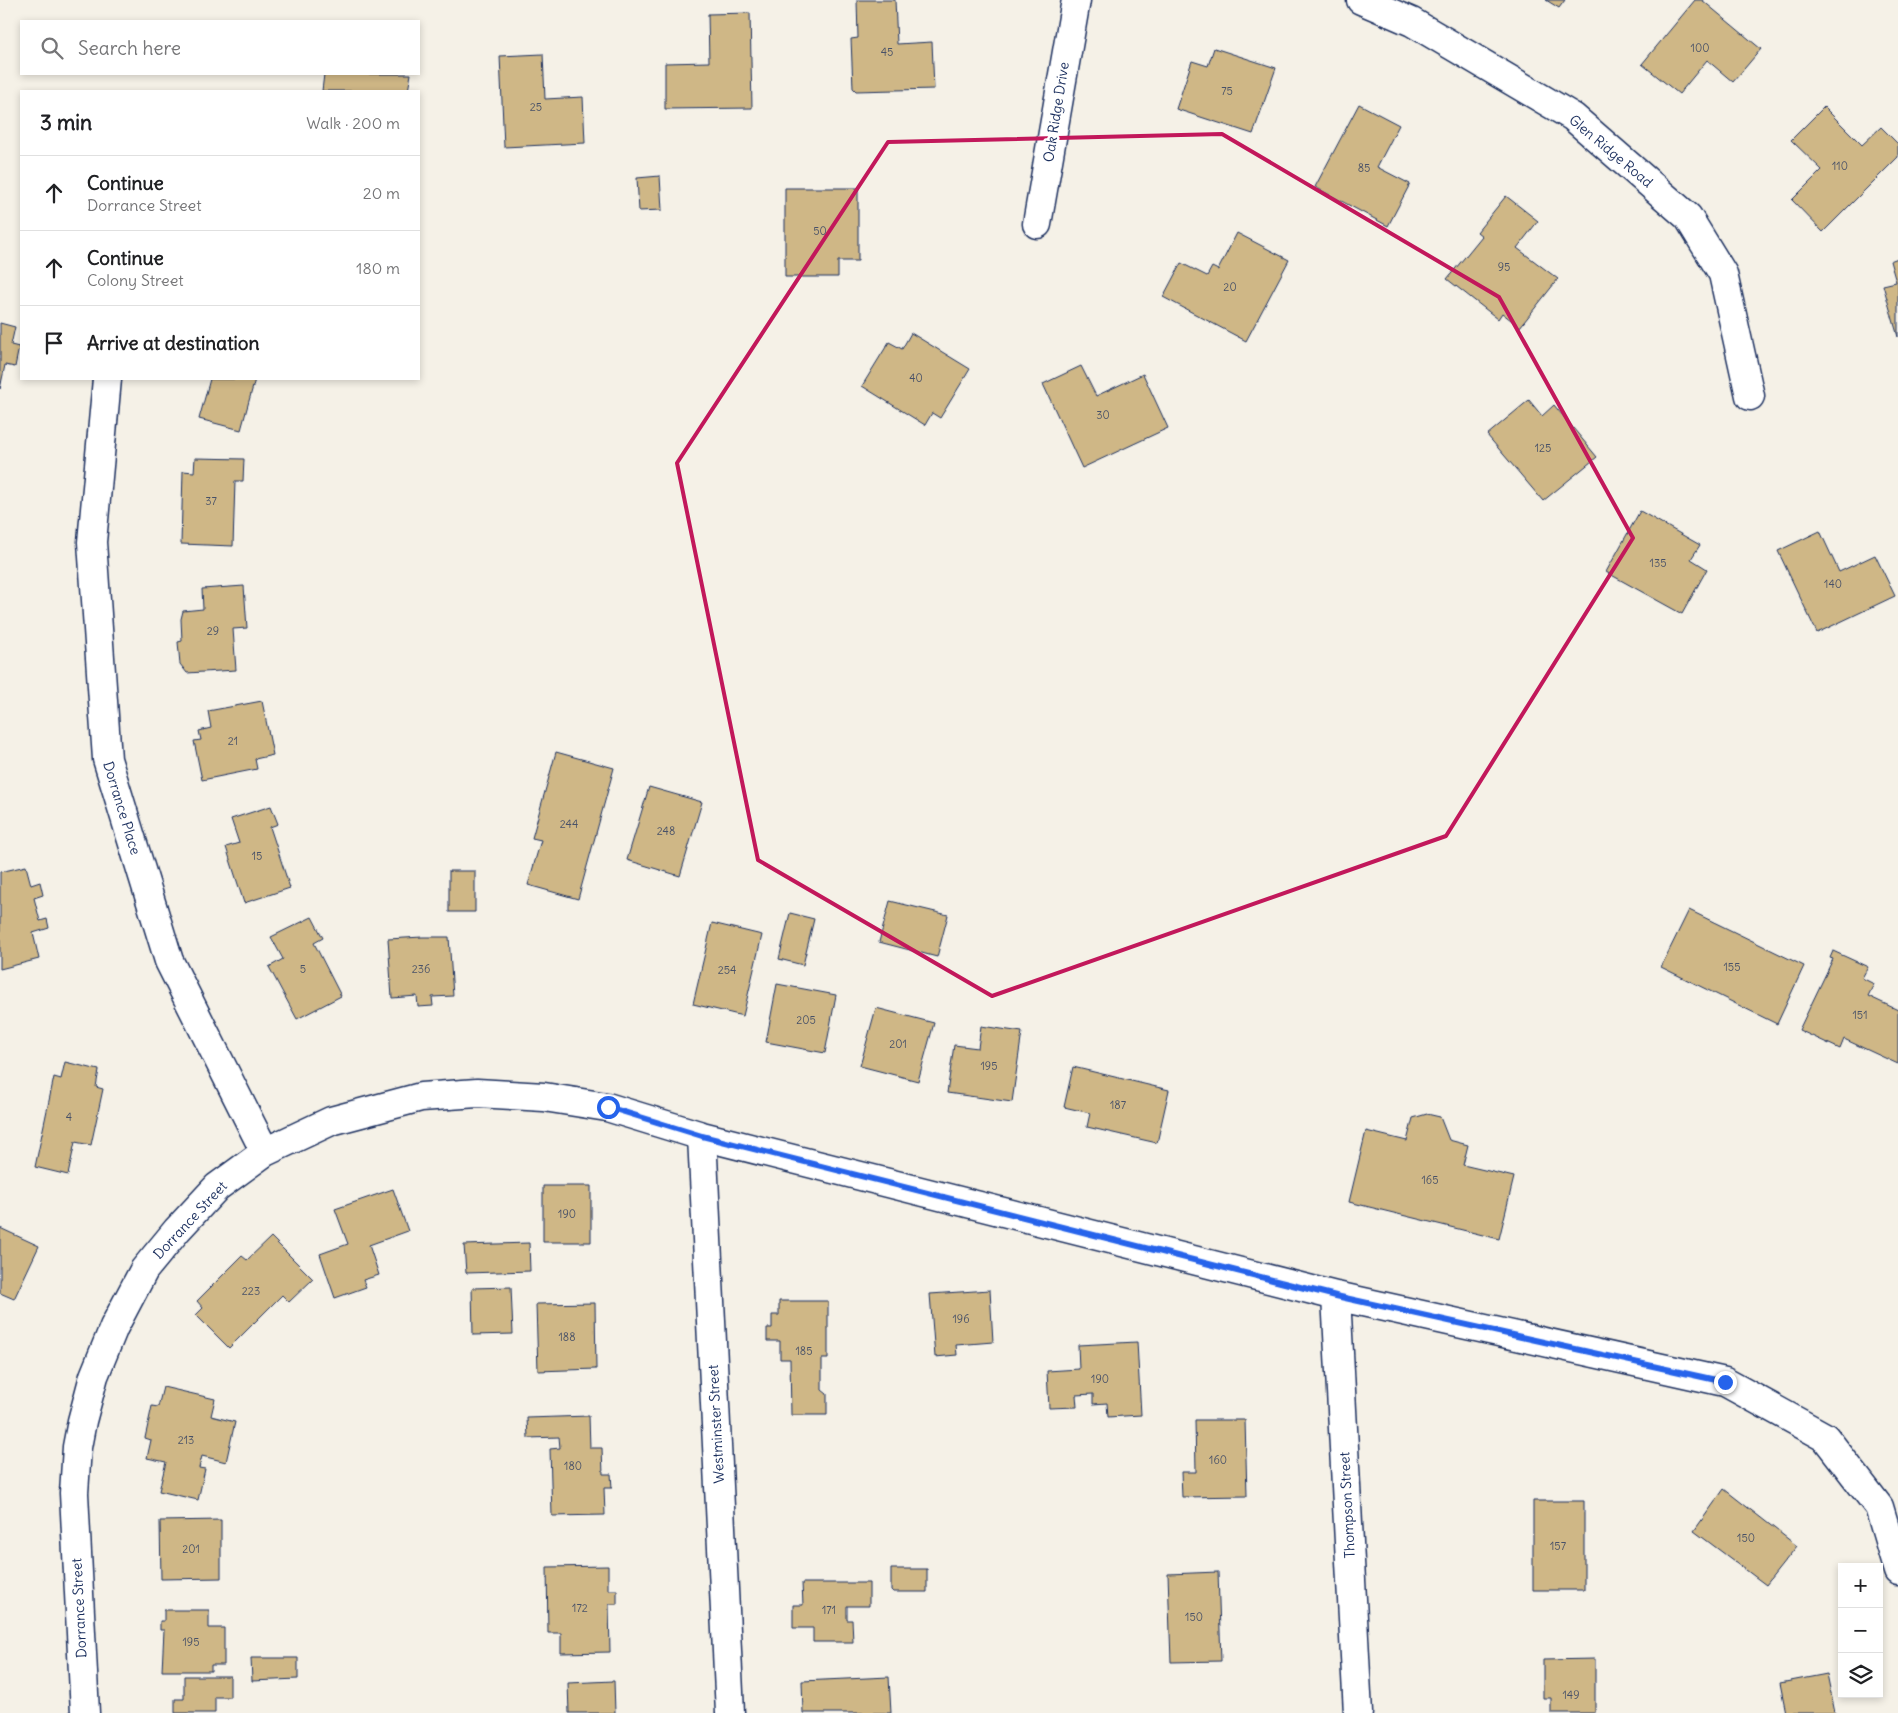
<!DOCTYPE html>
<html lang="en">
<head>
<meta charset="utf-8">
<style>
	body { margin:0; font-family:Delius,sans-serif; background:#f2f2f2; color:#202124 }
	.controls { position:absolute; right:15px; bottom:15px; display:grid; overflow:hidden; border-radius:0px; box-shadow:0 2px 8px #0003 }
	.controls button { width:45px; height:45px; display:grid; place-items:center; padding:0; border:0; border-bottom:1px solid #e0e0e0; background:#fff; color:#202124; font:25px sans-serif }
	.stop { position:absolute; width:15px; height:15px; margin:-11px; border:4px solid #2563eb; border-radius:50%; background:#fff }
	.stop.end { background:#2563eb; border-color:#fff; box-shadow:0 1px 5px #0008 }
	.list { margin:0; padding:0; list-style:none }
	h2 { display:flex; justify-content:space-between; align-items:center; height:65px; margin:0; padding:0 20px; font-size:21px }
	h2 small { font-size:16px; font-weight:400; color:#757577 }
	.list li { display:grid; grid-template-columns:32px 1fr auto; gap:15px; align-items:center; box-sizing:border-box; height:75px; padding:0 20px; border-top:1px solid #e0e0e0 }
	.list b { display:block; font-size:19px; white-space:nowrap }
	.list p { margin:0; font-size:16px; white-space:nowrap; color:#757577 }
	.list em { font-size:16px; font-style:normal; color:#757577 }
	.icon { flex:none; width:28px; height:28px; fill:none; stroke:currentColor; stroke-width:2; stroke-linecap:round; stroke-linejoin:round }
	.map { position:relative; flex:none; width:1898px; height:1713px; overflow:hidden }
	.search { position:absolute; background:#fff; box-shadow:0 2px 8px #0003; left:20px; top:20px; width:400px; height:55px; display:flex; align-items:center; gap:12px; box-sizing:border-box; padding:0 18px; border-radius:0px; color:#757577; font-size:19px }
	.panel { position:absolute; background:#fff; box-shadow:0 2px 8px #0003; left:20px; top:90px; width:400px; height:290px; border-radius:0px }
	.map>svg:first-child { display:block }
</style>
</head>
<body>
<div class="map">
<svg width="1898" height="1713" viewBox="0 0 1898 1713">
	<rect width="100%" height="100%" fill="#f5f1e7"/>
	<filter id="ink" filterUnits="userSpaceOnUse"><feTurbulence type="fractalNoise" baseFrequency=".02" numOctaves="2"/><feDisplacementMap in="SourceGraphic" scale="10" xChannelSelector="R" yChannelSelector="G"/><feConvolveMatrix kernelMatrix="1 2 1 2 8 2 1 2 1" color-interpolation-filters="sRGB"/></filter>
	<g filter="url(#ink)">
		<path fill="#cfb786" stroke="#1b2f5e" d="M857,0H895L897,44L932,42L934,89L856,91L853,88L851,39L858,38Z
			M1546,0H1565L1559,8Z
			M1695,0H1702L1761,49L1733,82L1707,60L1679,94L1642,64Z
			M750,13L752,108L665,109V63L709,62L708,14Z
			M1214,48L1276,68L1253,134L1176,109L1192,61L1208,66Z
			M543,54L545,99L583,97L585,143L504,147L500,56Z
			M324,74H411L408,91H322Z
			M1359,104L1399,125L1377,167L1410,184L1388,226L1315,187Z
			M1824,107L1862,145L1881,127L1898,144V157L1823,232L1792,200L1822,170L1791,140Z
			M660,176L662,210L639,211L637,178Z
			M785,188H858V261H838V277H785Z
			M1506,196L1538,221L1517,248L1558,279L1520,327L1502,313L1498,319L1447,279L1482,236L1477,232Z
			M1237,233L1289,260L1246,341L1163,297L1181,263L1207,276L1212,267L1218,270Z
			M1898,258V337L1883,285L1896,282L1890,261Z
			M0,323L15,327L11,345L19,347L15,367L5,365L0,389Z
			M911,333L970,369L940,418L932,413L925,425L862,386L889,342L902,349Z
			M1081,366L1096,396L1143,374L1168,428L1082,468L1043,384Z
			M210,379H255L241,430L199,419Z
			M1529,400L1542,416L1554,405L1597,457L1543,501L1487,435Z
			M195,458L244,459L243,481H235L233,546L181,544L183,471L194,472Z
			M1640,511L1700,545L1691,559L1707,569L1682,614L1606,572Z
			M1820,531L1839,572L1875,555L1895,596L1817,633L1778,551Z
			M244,586L247,628L233,629L236,670L187,673L180,664L178,642L182,641L181,619L183,611L203,609L202,589Z
			M262,701L273,755L255,759L257,769L202,780L194,741L201,740L199,731L211,728L208,711Z
			M556,752L614,768L578,899L528,885L541,840L532,838Z
			M649,787L702,802L680,876L627,860Z
			M271,806L278,824L270,827L290,888L244,903L226,847L239,843L231,819Z
			M26,866L31,885L40,882L43,895L34,898L40,921L47,919L49,928L33,933L39,959L0,969V872Z
			M449,871H475V912H449Z
			M890,901L948,915L937,957L879,942Z
			M1689,910L1804,966L1777,1024L1661,967Z
			M790,913L814,919L803,965L779,959Z
			M312,917L323,938L314,943L341,996L297,1019L269,967L283,959L271,937Z
			M712,923L762,935L743,1016L693,1004Z
			M422,937H449L453,996L432,997L433,1006L418,1007L417,996L392,998L388,939Z
			M1833,951L1868,967L1862,978L1874,984L1868,996L1898,1010V1064L1844,1039L1840,1049L1799,1030L1833,959L1830,958Z
			M777,984L836,995L825,1053L766,1042Z
			M876,1008L934,1023L918,1081L860,1066Z
			M981,1026L1022,1032L1012,1102L947,1093L954,1045L978,1048Z
			M65,1062L99,1070L96,1087L103,1089L91,1145L75,1142L68,1175L35,1167L54,1077L61,1079Z
			M1073,1067L1169,1090L1157,1143L1087,1127L1090,1113L1064,1107Z
			M1427,1114L1440,1117L1449,1140L1468,1145L1463,1165L1514,1177L1499,1239L1349,1202L1366,1131L1407,1141L1413,1118Z
			M543,1186H591V1242H543Z
			M393,1189L408,1231L369,1245L379,1275L363,1280L366,1287L335,1298L320,1254L348,1244L335,1209Z
			M0,1228L39,1246L14,1299L0,1293Z
			M271,1237L313,1279L289,1302L282,1295L229,1348L196,1315L203,1308L197,1301L242,1256L247,1260Z
			M529,1243L530,1271L466,1273L464,1245Z
			M511,1287L513,1334L473,1335L472,1288Z
			M990,1290L993,1342L956,1345L957,1355L935,1357L930,1294Z
			M779,1301H828V1359H822V1390L827,1394V1415H791L790,1359H780V1341H767V1328H772V1315H779Z
			M595,1303L596,1369L538,1371L536,1304Z
			M1137,1342L1141,1415L1108,1417L1107,1403L1093,1404V1394L1076,1395L1077,1407L1049,1408L1047,1371L1079,1369L1078,1345Z
			M163,1387L215,1399L211,1416L235,1422L226,1462L202,1456L199,1468L205,1469L198,1500L159,1491L166,1462L147,1458L151,1440L145,1438L152,1406L158,1407Z
			M589,1416L590,1448H602L603,1474H611L612,1488H604L605,1515L552,1516L550,1449L560,1448L559,1437L528,1438L527,1418Z
			M1195,1420H1245L1247,1496L1182,1497L1181,1472H1196Z
			M1724,1489L1797,1546L1766,1585L1694,1531Z
			M1533,1501H1584V1590H1533Z
			M221,1520V1578L161,1579L160,1521Z
			M608,1566V1590H617V1604H609L610,1652L561,1653V1633H548L547,1567Z
			M891,1569H927V1592H893L891,1590Z
			M1218,1572L1221,1661L1171,1662L1168,1574Z
			M802,1583H869V1606H847V1620H852L853,1642H813V1628H793V1605H803Z
			M164,1610H209V1628H224V1665H211V1671H162L164,1630H160V1621H164Z
			M251,1658H298V1679L252,1681Z
			M1595,1659V1713H1551V1698H1543V1660Z
			M1827,1674L1835,1713H1786L1780,1683Z
			M184,1676H230V1697H215V1713H175V1699H184Z
			M889,1677L891,1713H803L802,1681Z
			M614,1681L615,1713H569L568,1683Z"/>
		<g fill="none" stroke-linecap="round" stroke-linejoin="round">
			<g stroke="#1b2f5e" stroke-width="31">
				<path id="street" d="M1361,0L1412,22L1573,117L1688,217L1723,274L1750,396
					M1037,224L1076,0
					M107,379L92,542L107,759L169,961L265,1152
					M702,1136L730,1713
					M1336,1296L1358,1713
					M85,1713L74,1493L77,1447L82,1421L94,1376L114,1327L144,1270L177,1230L217,1187L265,1152L331,1121L421,1097L477,1093L544,1097L607,1107L702,1136L1336,1296L1725,1382L1825,1437L1879,1507L1898,1571"/>
			</g>
			<use href="#street" stroke="#fff" stroke-width="28"/>
		</g>
	</g>
	<g fill="none" stroke-linecap="round" stroke-linejoin="round" filter="url(#ink)">
		<path stroke="#2563eb" stroke-width="6" d="M608,1107L702,1136L1336,1296L1725,1382"/>
	</g>
	<path fill="none" stroke="#c2185b" stroke-width="4" stroke-linejoin="round" d="M1222,134L1499,297L1633,538L1446,836L992,996L758,860L677,463L888,142Z"/>
	<g text-anchor="middle" stroke-width="5" stroke-linejoin="round" paint-order="stroke">
		<g font-size="11" fill="#485168">
			<text x="1700" y="52">100</text>
			<text x="887" y="56">45</text>
			<text x="1227" y="95">75</text>
			<text x="536" y="111">25</text>
			<text x="1840" y="170">110</text>
			<text x="1364" y="172">85</text>
			<text x="820" y="235">50</text>
			<text x="1504" y="271">95</text>
			<text x="1230" y="291">20</text>
			<text x="916" y="382">40</text>
			<text x="1103" y="419">30</text>
			<text x="1543" y="452">125</text>
			<text x="211" y="505">37</text>
			<text x="1658" y="567">135</text>
			<text x="1833" y="588">140</text>
			<text x="213" y="635">29</text>
			<text x="233" y="745">21</text>
			<text x="569" y="828">244</text>
			<text x="666" y="835">248</text>
			<text x="257" y="860">15</text>
			<text x="1732" y="971">155</text>
			<text x="303" y="973">5</text>
			<text x="421" y="973">236</text>
			<text x="727" y="974">254</text>
			<text x="1860" y="1019">151</text>
			<text x="806" y="1024">205</text>
			<text x="898" y="1048">201</text>
			<text x="989" y="1070">195</text>
			<text x="1118" y="1109">187</text>
			<text x="69" y="1121">4</text>
			<text x="1430" y="1184">165</text>
			<text x="567" y="1218">190</text>
			<text x="251" y="1295">223</text>
			<text x="961" y="1323">196</text>
			<text x="567" y="1341">188</text>
			<text x="804" y="1355">185</text>
			<text x="1100" y="1383">190</text>
			<text x="186" y="1444">213</text>
			<text x="1218" y="1464">160</text>
			<text x="573" y="1470">180</text>
			<text x="1746" y="1542">150</text>
			<text x="1558" y="1550">157</text>
			<text x="191" y="1553">201</text>
			<text x="580" y="1612">172</text>
			<text x="829" y="1614">171</text>
			<text x="1194" y="1621">150</text>
			<text x="191" y="1646">195</text>
			<text x="1571" y="1699">149</text>
		</g>
		<g font-size="14" fill="#1b2f5e" stroke="#fff">
			<text transform="translate(1056 112) rotate(-81)" y="5">Oak Ridge Drive</text>
			<text transform="translate(1611 151) rotate(40)" y="5">Glen Ridge Road</text>
			<text transform="translate(122 808) rotate(73)" y="5">Dorrance Place</text>
			<text transform="translate(190 1220) rotate(-47)" y="5">Dorrance Street</text>
			<text transform="translate(716 1424) rotate(-93)" y="5">Westminster Street</text>
			<text transform="translate(1347 1505) rotate(-93)" y="5">Thompson Street</text>
			<text transform="translate(79 1608) rotate(-93)" y="5">Dorrance Street</text>
		</g>
	</g>
</svg>
<div class="controls">
<button>+</button>
<button>−</button>
<button><svg class="icon" aria-label="layers" viewBox="0 0 24 24"><path d="M12 4l9 5-9 5-9-5zM3 14l9 5 9-5"/></svg></button>
</div>
<div class="stop" style="left:608px;top:1107px"></div>
<div class="stop end" style="left:1725px;top:1382px"></div>
<div class="search"><svg class="icon" aria-label="search" viewBox="0 0 24 24"><circle cx="10" cy="10" r="6"/><path d="M15 15l6 6"/></svg>Search here</div>
<section class="panel">
<h2>3 min<small>Walk · 200 m</small></h2>
<ul class="list">
<li><svg class="icon" aria-label="ahead" viewBox="0 0 24 24"><path d="M12 20V5M6 11l6-6 6 6"/></svg><div><b>Continue</b><p>Dorrance Street</p></div><em>20 m</em></li>
<li><svg class="icon" aria-label="ahead" viewBox="0 0 24 24"><path d="M12 20V5M6 11l6-6 6 6"/></svg><div><b>Continue</b><p>Colony Street</p></div><em>180 m</em></li>
<li><svg class="icon" aria-label="arrive" viewBox="0 0 24 24"><path d="M6 21V4h12l-3 4 3 4H6"/></svg><div><b>Arrive at destination</b></div></li>
</ul>
</section>
</div>
</body>
</html>
